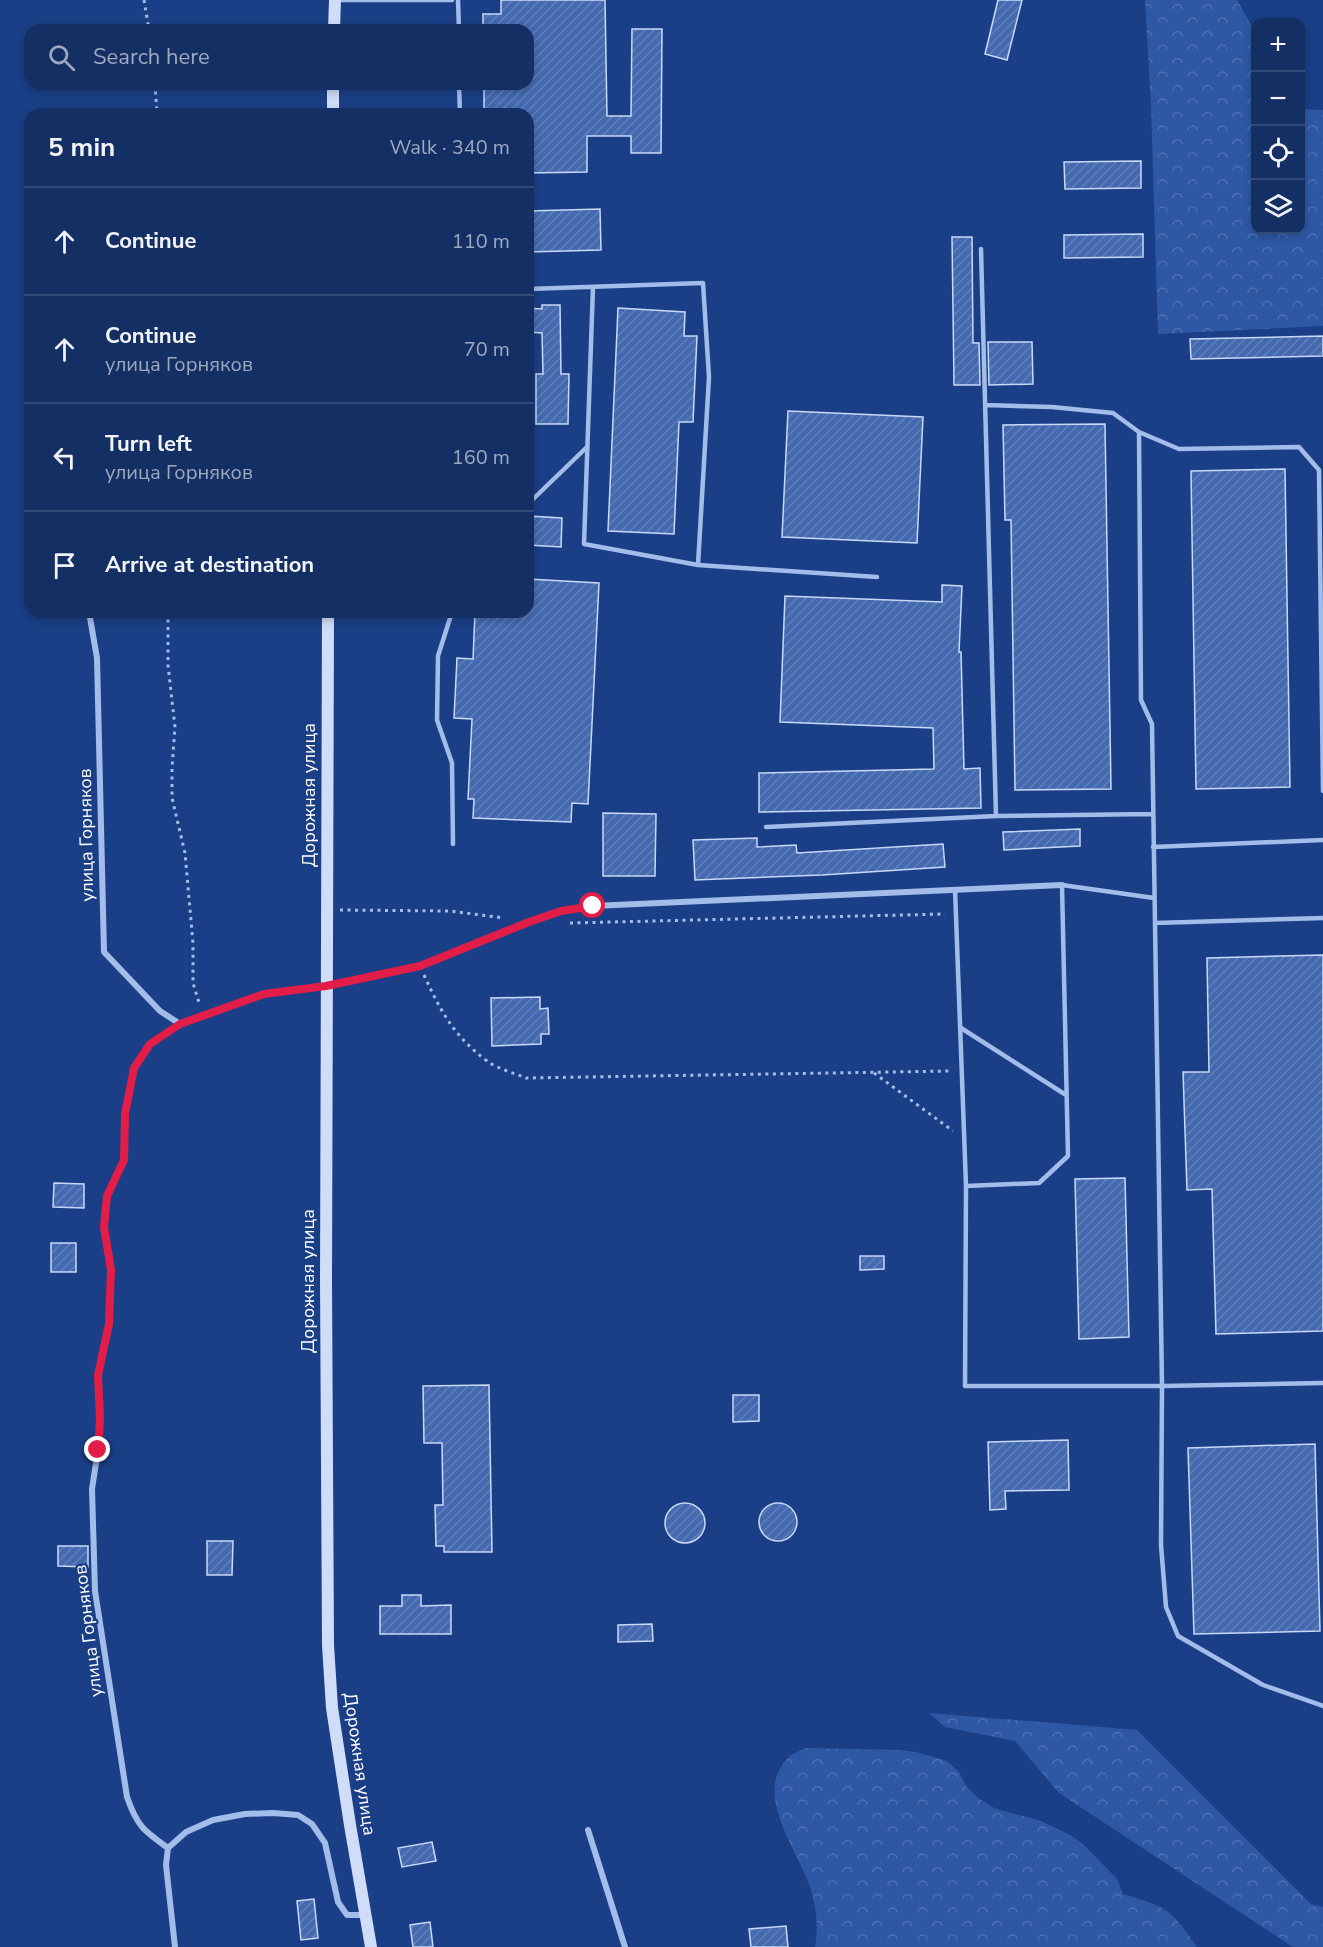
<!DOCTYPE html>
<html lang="en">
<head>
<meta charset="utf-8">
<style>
	body { margin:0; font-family:"Nunito Sans",sans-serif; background:#213b6d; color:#f1f3f6 }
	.controls { position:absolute; right:18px; top:18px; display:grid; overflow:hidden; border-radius:12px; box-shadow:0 3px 9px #0003 }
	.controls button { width:54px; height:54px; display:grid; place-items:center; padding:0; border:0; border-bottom:2px solid #334a78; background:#142f64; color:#f1f3f6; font:30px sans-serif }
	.stop { position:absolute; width:18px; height:18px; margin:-14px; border:4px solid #e11d48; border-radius:50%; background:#fff }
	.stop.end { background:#e11d48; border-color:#fff; box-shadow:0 2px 6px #0008 }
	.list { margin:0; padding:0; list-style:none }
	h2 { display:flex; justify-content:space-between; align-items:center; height:78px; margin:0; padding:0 24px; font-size:26px }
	h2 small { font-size:20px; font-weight:400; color:#9da9bf }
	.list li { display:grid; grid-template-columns:39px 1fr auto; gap:18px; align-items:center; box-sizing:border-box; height:108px; padding:0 24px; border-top:2px solid #334a78 }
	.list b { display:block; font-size:22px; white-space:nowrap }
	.list p { margin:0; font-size:20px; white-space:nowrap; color:#9da9bf }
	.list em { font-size:20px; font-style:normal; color:#9da9bf }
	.icon { flex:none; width:33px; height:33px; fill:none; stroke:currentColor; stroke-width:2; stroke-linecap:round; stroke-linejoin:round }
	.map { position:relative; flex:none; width:1323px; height:1947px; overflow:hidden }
	.search { position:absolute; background:#142f64; box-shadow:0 3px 9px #0003; left:24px; top:24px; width:510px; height:66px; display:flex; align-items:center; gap:15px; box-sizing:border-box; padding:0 21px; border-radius:18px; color:#9da9bf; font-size:22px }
	.panel { position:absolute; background:#142f64; box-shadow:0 3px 9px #0003; left:24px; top:108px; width:510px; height:510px; border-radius:18px }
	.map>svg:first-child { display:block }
</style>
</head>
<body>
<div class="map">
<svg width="1323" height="1947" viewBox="0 0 1323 1947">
	<defs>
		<pattern id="forest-crowns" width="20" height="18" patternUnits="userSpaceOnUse" patternTransform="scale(1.5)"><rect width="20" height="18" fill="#2e58a4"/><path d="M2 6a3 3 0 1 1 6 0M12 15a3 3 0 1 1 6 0" fill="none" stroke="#4d71b2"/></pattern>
		<pattern id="building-hatch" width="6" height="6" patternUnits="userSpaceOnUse" patternTransform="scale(1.5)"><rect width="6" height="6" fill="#4469af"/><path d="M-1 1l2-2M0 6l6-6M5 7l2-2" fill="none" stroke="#6080bb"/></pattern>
	</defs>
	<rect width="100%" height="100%" fill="#1b3f86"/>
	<path fill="url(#forest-crowns)" d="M1145,0H1237L1255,32L1256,230H1300L1301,109L1323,110V326L1158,334L1151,105Z
		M929,1713L1137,1730L1311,1904L1323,1907V1947H1293L1059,1793L1015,1741L945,1727Z
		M805,1748L900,1750L916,1752L947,1761L959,1772L966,1786L978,1798L994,1808L1041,1821L1070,1835L1083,1844L1117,1879L1123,1894C1167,1907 1171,1909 1197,1947H815C818,1930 817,1914 813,1897C804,1857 749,1795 789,1757C793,1753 800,1751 805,1748Z"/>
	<path fill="url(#building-hatch)" stroke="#c8d9f8" stroke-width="1.5" d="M501,0H605L607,116H631L632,29H662L661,153H631V136H587V172L528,173V114H484V84H528V30H483V14H501Z
		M998,0H1022L1007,60L985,54Z
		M1141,161V188L1065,189L1064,162Z
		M600,209L601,250L528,252V211Z
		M1143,234V257L1064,258V235Z
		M952,237H972L973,343H979L980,385H954Z
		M542,305H560L561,374H569L568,424H536V374H543L542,333L528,332V308L542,309Z
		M618,308L685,312L684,336H697L693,422H679L674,534L608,531Z
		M1323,336V356L1191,359L1190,339Z
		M988,342H1032L1033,384L989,385Z
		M788,411L923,417L917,543L782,537Z
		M1105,424L1111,789L1015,790L1011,520H1005L1003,425Z
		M1285,469L1290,787L1196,789L1191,471Z
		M529,516L562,518L561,547L528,545Z
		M528,579L599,583L588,804L572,803L571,822L473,818L474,799H468L472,719L454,718L457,658L473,659L475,612H528Z
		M942,585L962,586L959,652H961L964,769L980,768L981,808L759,812V773L934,769L933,728L780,722L785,596L942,602Z
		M603,813L656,814L655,876H603Z
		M1080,829V846L1004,850L1003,832Z
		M757,838V847L796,845L797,853L943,844L945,867L822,875L695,880L693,840Z
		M1323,955V1331L1216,1334L1212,1189L1187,1190L1183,1072H1209L1207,958Z
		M540,997V1009L548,1008L549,1034H541V1044L492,1046L491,998Z
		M1125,1178L1129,1337L1079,1339L1075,1179Z
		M54,1183L84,1184V1208L53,1207Z
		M51,1243H76V1272H51Z
		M860,1256H884V1269L860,1270Z
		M489,1385L492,1552H444V1546H436L435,1505H443L442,1443H424L423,1386Z
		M733,1395H759V1421L733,1422Z
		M1068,1440L1069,1490L1005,1491L1006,1509L990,1510L988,1442Z
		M1315,1444L1320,1631L1194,1634L1188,1448Z
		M759 1522a19 19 0 1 1 38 0a19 19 0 1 1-38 0Z
		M665 1523a20 20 0 1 1 40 0a20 20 0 1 1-40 0Z
		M207,1541H233L232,1575H207Z
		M58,1546H88V1567L58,1566Z
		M402,1595H421V1606L451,1605V1634H380V1606H402Z
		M652,1624L653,1641L618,1642V1625Z
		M432,1842L436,1861L402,1867L398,1848Z
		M314,1899L318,1938L301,1940L297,1901Z
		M430,1922L433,1947H413L410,1925Z
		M786,1926L788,1947H751L749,1929Z"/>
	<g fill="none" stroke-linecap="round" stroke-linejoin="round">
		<path stroke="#a3bdeb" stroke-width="3" stroke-dasharray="3 4.5" stroke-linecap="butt" d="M144,0L149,30
			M155,84L157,114
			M168,612V665L175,727L172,768V798L185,853L193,943V983L200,1006
			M340,910L450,911L504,918
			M570,923L945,914
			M424,975C441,1012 454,1036 487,1061C498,1069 514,1073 526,1078L951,1071
			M874,1073L953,1131"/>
		<path stroke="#a3bdeb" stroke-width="4.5" d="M335,0H452
			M458,0L459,30
			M459,84L460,114
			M981,249L996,816
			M593,287L584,544L698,565L877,577
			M528,289L703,283L709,377L698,565
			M985,405L1052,407L1113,413L1139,432L1179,449L1299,447L1319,470L1323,791
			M1139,432L1141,700L1152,724L1162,1386L1161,1545L1166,1607L1178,1636L1263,1685L1323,1706
			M528,504L587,447
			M452,612L438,656L437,720L452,763L453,844
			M766,827L996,816L1153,814
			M1153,847L1323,840
			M955,889L966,1186L965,1386H1162L1323,1383
			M1155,923L1323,918
			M961,1028L1066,1095
			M966,1186L1039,1183L1068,1156L1062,885L1154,898"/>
		<path stroke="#a3bdeb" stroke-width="6" d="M89,612L97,658L104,952L160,1011L180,1024
			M588,1830L625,1947
			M168,1848C144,1831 137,1826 127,1797L95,1591L92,1489L98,1450L100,1419L98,1375L109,1324L111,1270L104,1227L107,1196L124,1159L125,1114L134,1068L150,1044L180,1024L264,994L326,986L420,966L529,922L561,911L593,906L1062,885
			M175,1947L166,1865L168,1848L186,1832L213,1820L245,1814L273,1813L298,1815L312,1824L325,1843L338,1902L347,1915H365"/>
		<path stroke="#cfddf8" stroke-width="12" d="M334,30L335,0
			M333,114V84
			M328,612L326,1280L328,1645L332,1708L350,1825L371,1947"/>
	</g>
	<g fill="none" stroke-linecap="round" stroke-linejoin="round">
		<path stroke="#e11d48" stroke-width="8" d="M98,1450L100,1419L98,1375L109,1324L111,1270L104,1227L107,1196L124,1160L125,1114L134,1068L150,1044L180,1024L264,994L326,986L420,966L529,922L561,911L593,906"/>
	</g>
	<g text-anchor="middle" stroke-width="4.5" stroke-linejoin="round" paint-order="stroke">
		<g font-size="18" fill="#fff" stroke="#1b3f86">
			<text transform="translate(309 795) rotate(-90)" y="6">Дорожная улица</text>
			<text transform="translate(86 835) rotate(-91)" y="6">улица Горняков</text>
			<text transform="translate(308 1281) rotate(-90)" y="6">Дорожная улица</text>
			<text transform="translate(88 1631) rotate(-97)" y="6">улица Горняков</text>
			<text transform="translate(360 1764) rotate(82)" y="6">Дорожная улица</text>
		</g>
	</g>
</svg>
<div class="controls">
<button>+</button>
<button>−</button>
<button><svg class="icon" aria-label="locate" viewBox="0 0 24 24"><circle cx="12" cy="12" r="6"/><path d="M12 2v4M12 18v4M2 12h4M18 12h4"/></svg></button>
<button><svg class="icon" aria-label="layers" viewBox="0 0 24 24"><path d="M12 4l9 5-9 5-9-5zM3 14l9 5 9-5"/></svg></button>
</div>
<div class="stop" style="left:593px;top:906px"></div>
<div class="stop end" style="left:98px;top:1450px"></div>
<div class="search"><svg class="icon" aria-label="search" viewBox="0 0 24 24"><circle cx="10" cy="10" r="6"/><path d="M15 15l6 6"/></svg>Search here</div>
<section class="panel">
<h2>5 min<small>Walk · 340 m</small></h2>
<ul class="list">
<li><svg class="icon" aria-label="ahead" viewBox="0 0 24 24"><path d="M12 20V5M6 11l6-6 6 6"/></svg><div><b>Continue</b></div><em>110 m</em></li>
<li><svg class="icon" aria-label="ahead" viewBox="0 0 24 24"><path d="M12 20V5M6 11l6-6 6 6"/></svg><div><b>Continue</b><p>улица Горняков</p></div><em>70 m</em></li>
<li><svg class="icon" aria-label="left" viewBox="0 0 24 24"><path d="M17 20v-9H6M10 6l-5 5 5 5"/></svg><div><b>Turn left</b><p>улица Горняков</p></div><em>160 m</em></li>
<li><svg class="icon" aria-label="arrive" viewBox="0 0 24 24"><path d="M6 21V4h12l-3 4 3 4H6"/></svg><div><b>Arrive at destination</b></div></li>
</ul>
</section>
</div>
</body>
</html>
